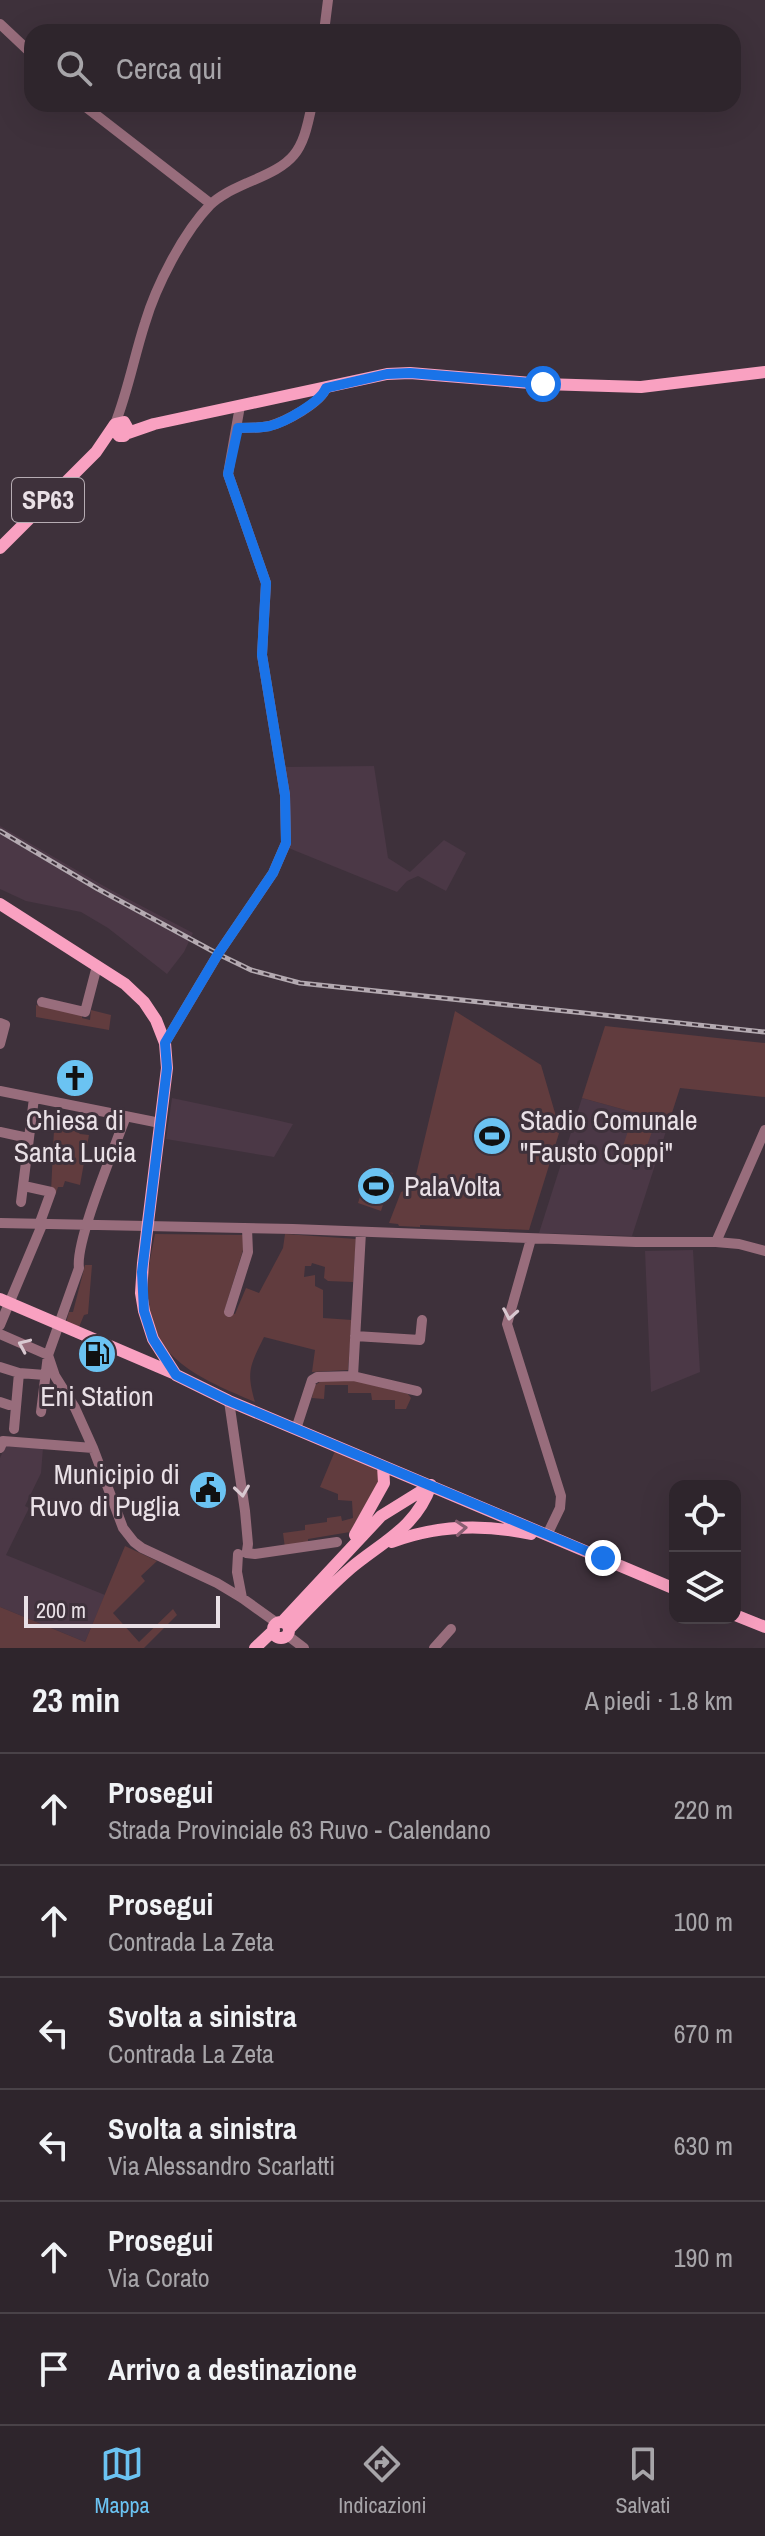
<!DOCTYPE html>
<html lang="it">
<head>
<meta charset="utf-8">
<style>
	body { margin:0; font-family:"Archivo Narrow",sans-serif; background:#362d34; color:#f1f3f6 }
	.controls { position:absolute; right:24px; bottom:24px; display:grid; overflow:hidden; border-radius:16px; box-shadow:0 8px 32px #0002 }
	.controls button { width:72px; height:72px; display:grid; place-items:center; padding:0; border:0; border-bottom:2px solid #494248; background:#2e252c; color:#f1f3f6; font:40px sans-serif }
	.scale { position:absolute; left:24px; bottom:20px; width:196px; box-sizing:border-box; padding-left:8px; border:4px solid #e9e0e6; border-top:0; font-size:22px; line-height:28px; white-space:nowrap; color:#e9e0e6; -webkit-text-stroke:6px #3e313b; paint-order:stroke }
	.stop { position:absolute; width:24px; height:24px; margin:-18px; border:6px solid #1a73e8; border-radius:50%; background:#fff }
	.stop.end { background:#1a73e8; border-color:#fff; box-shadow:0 2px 8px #0008 }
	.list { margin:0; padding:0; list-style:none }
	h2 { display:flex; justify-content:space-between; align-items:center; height:104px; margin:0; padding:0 32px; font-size:34px }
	h2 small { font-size:26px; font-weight:400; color:#a7a5a9 }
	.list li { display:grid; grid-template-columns:52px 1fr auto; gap:24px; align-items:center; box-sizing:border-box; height:112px; padding:0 32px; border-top:2px solid #494248 }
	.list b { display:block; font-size:30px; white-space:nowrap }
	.list p { margin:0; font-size:26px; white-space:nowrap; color:#a7a5a9 }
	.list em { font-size:26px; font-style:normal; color:#a7a5a9 }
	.icon { flex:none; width:44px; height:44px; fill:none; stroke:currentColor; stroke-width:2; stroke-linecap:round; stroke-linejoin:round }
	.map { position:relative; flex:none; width:765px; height:1648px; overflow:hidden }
	.search { position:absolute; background:#2e252c; box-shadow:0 8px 32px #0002; left:24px; right:24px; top:24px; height:88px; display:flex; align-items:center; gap:20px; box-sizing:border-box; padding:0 28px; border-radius:24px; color:#a7a5a9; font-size:30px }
	.sheet { height:776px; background:#2e252c }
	nav { display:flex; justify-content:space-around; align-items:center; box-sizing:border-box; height:112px; border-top:2px solid #494248; background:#2e252c; font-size:22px; color:#a7a5a9 }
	nav a { display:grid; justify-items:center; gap:4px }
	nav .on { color:#6bc3f2 }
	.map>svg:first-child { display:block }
</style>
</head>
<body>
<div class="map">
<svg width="765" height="1648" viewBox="0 0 765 1648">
	<rect width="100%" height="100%" fill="#3e313b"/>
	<path fill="#4b3846" d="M374,766L388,858L410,872L444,840L466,853L446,891L418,876L407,881L397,892L286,847V767Z
		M0,826L109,889L193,933L184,952L167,974L108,928L81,912L26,901L0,889Z
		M172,1098L276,1120L293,1124L274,1157L166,1139Z
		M582,1098L669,1122L632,1236L539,1233Z
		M693,1250L700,1372L651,1392L645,1251Z
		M6,1445L43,1448L41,1473L25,1506L29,1508L6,1555L105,1595L85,1642L0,1607V1458Z"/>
	<path fill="#613c3e" d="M36,1005L82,1014V1018L90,1020L91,1010L111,1015L109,1030L36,1017Z
		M455,1011L541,1065L560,1130L529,1230L420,1225V1227L399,1226L398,1224L389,1223L401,1192L413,1187L412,1176L416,1175Z
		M605,1026L765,1043V1097L680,1088L669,1122L582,1098Z
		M632,1119L654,1126L639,1168L618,1161Z
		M54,1129L77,1131L80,1134L89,1135L80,1185L65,1181L63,1187H58L56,1193L51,1192Z
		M370,1166L393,1173L381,1211L358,1203Z
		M155,1234L243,1235V1250L224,1312L235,1314L246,1288L259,1293L283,1248L285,1234L356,1239L353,1282L328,1281L324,1278L325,1267L312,1263L311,1266H305L304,1277L315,1275V1286L323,1290V1318L352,1320L348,1370L312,1372L315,1350L264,1337C250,1366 246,1371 255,1402C199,1378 142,1356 147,1283C148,1267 152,1250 155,1234Z
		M85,1265H92L88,1314L84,1315L79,1327L66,1323L69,1312H73Z
		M354,1380L408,1394L411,1398L406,1409H395V1400H372L371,1393H348V1385H325L324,1399L312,1398L314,1386L321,1381Z
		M335,1451L374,1468L380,1473V1479L350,1532L308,1539V1545L285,1548L283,1533L305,1530V1525L327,1522V1518L341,1516L342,1521L353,1518L352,1501L338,1500V1494L320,1487Z
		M125,1546L157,1561L141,1576L145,1581L113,1613L139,1642L173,1609L177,1615L144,1648H0V1607L85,1642Z"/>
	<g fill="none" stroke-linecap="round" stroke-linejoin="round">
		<path stroke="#986d7c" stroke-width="10" d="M0,24L32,54
			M324,32L328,0
			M82,104L211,204
			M115,424C128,391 134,357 145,323C156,286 183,233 210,205C220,195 234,189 247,183C295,163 302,155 312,104
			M238,428C248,428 260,428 269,426C285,422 321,403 326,388
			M42,1002L85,1012L97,966
			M0,1023L5,1025L0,1044
			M165,1043L218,954L273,873L286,843L285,795L262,655L266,583L228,474L240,406
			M0,1091L160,1123
			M126,1116C115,1147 75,1241 79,1268L48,1355L55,1376L75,1408L93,1448L123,1528L134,1542L142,1548L217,1583L242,1598L277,1623
			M0,1132L28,1138
			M24,1186L51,1192L39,1225
			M21,1202L34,1098
			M0,1223L293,1229L636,1242H716L739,1244L765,1251
			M531,1239L507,1324L561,1496L560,1508L547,1535
			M716,1242L765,1130
			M229,1312L248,1252L247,1229
			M0,1325L42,1225
			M0,1334L48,1355L41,1412
			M355,1336L420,1340L422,1320
			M0,1367L19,1373
			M353,1376L361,1232
			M229,1401L245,1511L248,1544L247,1551
			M0,1402L9,1405
			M14,1429L19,1373L45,1375
			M296,1429L312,1380L317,1377L353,1376L417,1391
			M0,1448L3,1441L93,1448
			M246,1553L255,1554L337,1542
			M238,1554L237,1572L242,1598
			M287,1635L304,1648
			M434,1648L451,1629"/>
		<path stroke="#f9a1c1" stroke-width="12" d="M128,433L154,424L387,374L410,373L543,384L641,387L765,372
			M0,548L96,452L115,424L124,422L129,431L124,436H119L113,428
			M0,904L125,984L144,1002L156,1020L165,1043L167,1068L143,1263L141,1293L144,1311L153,1339L176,1375L229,1401L675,1589
			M0,1299L173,1373
			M355,1535L384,1483L383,1466
			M392,1542C437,1525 484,1524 531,1534
			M735,1615L765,1627
			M282,1622L381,1516L431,1485
			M273 1630a8 8 0 1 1 16 0a8 8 0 1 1-16 0Z
			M289,1629C309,1608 329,1587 351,1568C382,1542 416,1528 431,1485
			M255,1648L274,1630"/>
		<g stroke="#b4aab1" stroke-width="5">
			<path id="rail" d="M0,831L98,889L218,954L251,970L300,983L765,1032"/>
		</g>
		<use href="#rail" stroke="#3e313b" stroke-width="2" stroke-dasharray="6" stroke-linecap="butt"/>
	</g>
	<defs><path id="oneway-chevron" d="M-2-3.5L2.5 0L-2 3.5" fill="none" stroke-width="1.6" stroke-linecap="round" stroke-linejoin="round" transform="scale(2)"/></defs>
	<g stroke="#d9c9d1">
		<use href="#oneway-chevron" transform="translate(510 1314) rotate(100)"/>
		<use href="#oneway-chevron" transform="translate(24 1345) rotate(-156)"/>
		<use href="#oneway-chevron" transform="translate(242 1491) rotate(82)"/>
	</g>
	<use stroke="#895e71" href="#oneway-chevron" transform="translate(461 1528) rotate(-4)"/>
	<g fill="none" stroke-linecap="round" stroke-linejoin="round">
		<path stroke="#1a73e8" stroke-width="10" d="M543,384L410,373L387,374L326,388C321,402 285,422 270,426C260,428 248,428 238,428L228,474L266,583L262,655L285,795L286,843L273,873L218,954L165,1043L167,1068L142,1272L144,1311L153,1339L176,1375L229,1401L603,1558"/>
	</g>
	<defs>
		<g id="church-disc" transform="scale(2)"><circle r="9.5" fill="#6bc3f2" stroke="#3e313b"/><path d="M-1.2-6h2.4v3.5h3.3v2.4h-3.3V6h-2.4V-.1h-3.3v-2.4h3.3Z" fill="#111"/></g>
		<g id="stadium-disc" transform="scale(2)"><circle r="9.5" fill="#6bc3f2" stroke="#3e313b"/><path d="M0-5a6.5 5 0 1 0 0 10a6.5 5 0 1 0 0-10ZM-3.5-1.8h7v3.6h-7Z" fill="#111"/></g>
		<g id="fuel-disc" transform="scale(2)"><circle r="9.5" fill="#6bc3f2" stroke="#3e313b"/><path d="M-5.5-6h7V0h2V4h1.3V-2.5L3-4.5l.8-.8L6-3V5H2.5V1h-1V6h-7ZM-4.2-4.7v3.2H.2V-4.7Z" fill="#111"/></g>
		<g id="civic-disc" transform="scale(2)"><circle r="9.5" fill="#6bc3f2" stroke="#3e313b"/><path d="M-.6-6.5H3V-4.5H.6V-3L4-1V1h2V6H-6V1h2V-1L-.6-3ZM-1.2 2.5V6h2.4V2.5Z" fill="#111"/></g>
	</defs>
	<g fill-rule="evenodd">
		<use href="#church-disc" x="75" y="1078"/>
		<use href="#stadium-disc" x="492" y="1136"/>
		<use href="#stadium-disc" x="376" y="1186"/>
		<use href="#fuel-disc" x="97" y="1354"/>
		<use href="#civic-disc" x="208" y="1490"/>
	</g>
	<g text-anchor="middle" stroke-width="6" stroke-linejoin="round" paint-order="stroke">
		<rect fill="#3e313b" stroke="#b6acb3" stroke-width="2" x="12" y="478" width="72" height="44" rx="6"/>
		<g font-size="26" font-weight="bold" fill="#e9e0e6">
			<text x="48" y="509">SP63</text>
		</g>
		<g font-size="28" fill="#e9e0e6" stroke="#3e313b">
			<text x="75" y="1130">Chiesa di<tspan x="75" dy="32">Santa Lucia</tspan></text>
			<text x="520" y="1130" text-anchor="start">Stadio Comunale<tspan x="520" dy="32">"Fausto Coppi"</tspan></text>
			<text x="404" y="1196" text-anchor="start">PalaVolta</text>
			<text x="97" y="1406">Eni Station</text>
			<text x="180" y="1484" text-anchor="end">Municipio di<tspan x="180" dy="32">Ruvo di Puglia</tspan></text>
		</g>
	</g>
</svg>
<div class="controls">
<button><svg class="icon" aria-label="locate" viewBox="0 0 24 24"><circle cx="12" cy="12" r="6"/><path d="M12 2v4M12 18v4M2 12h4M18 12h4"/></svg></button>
<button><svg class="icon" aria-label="layers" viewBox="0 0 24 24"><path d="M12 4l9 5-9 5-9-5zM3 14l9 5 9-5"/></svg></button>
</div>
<div class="scale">200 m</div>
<div class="stop" style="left:543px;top:384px"></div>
<div class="stop end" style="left:603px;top:1558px"></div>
<div class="search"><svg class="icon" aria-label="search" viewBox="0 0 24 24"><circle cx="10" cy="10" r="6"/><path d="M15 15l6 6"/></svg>Cerca qui</div>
</div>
<section class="sheet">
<h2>23 min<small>A piedi · 1.8 km</small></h2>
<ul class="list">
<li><svg class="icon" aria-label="ahead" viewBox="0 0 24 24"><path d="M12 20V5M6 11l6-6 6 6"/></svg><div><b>Prosegui</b><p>Strada Provinciale 63 Ruvo - Calendano</p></div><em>220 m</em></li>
<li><svg class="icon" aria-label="ahead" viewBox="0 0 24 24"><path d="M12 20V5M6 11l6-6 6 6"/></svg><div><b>Prosegui</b><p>Contrada La Zeta</p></div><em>100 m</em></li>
<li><svg class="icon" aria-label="left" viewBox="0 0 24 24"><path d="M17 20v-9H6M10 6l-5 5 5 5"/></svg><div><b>Svolta a sinistra</b><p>Contrada La Zeta</p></div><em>670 m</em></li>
<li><svg class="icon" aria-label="left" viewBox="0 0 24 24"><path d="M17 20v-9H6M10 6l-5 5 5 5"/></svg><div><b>Svolta a sinistra</b><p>Via Alessandro Scarlatti</p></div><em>630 m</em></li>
<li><svg class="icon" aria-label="ahead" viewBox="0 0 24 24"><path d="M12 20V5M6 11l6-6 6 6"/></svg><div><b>Prosegui</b><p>Via Corato</p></div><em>190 m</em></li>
<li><svg class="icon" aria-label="arrive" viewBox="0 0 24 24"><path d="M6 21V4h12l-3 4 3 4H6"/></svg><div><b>Arrivo a destinazione</b></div></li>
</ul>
</section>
<nav>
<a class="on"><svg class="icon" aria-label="map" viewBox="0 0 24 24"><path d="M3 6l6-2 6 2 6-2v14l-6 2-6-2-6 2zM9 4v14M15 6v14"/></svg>Mappa</a>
<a><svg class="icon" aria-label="directions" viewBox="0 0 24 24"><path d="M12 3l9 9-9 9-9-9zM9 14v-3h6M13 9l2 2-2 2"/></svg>Indicazioni</a>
<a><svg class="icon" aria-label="saved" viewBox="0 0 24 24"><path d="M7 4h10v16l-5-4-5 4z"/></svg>Salvati</a>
</nav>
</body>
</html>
